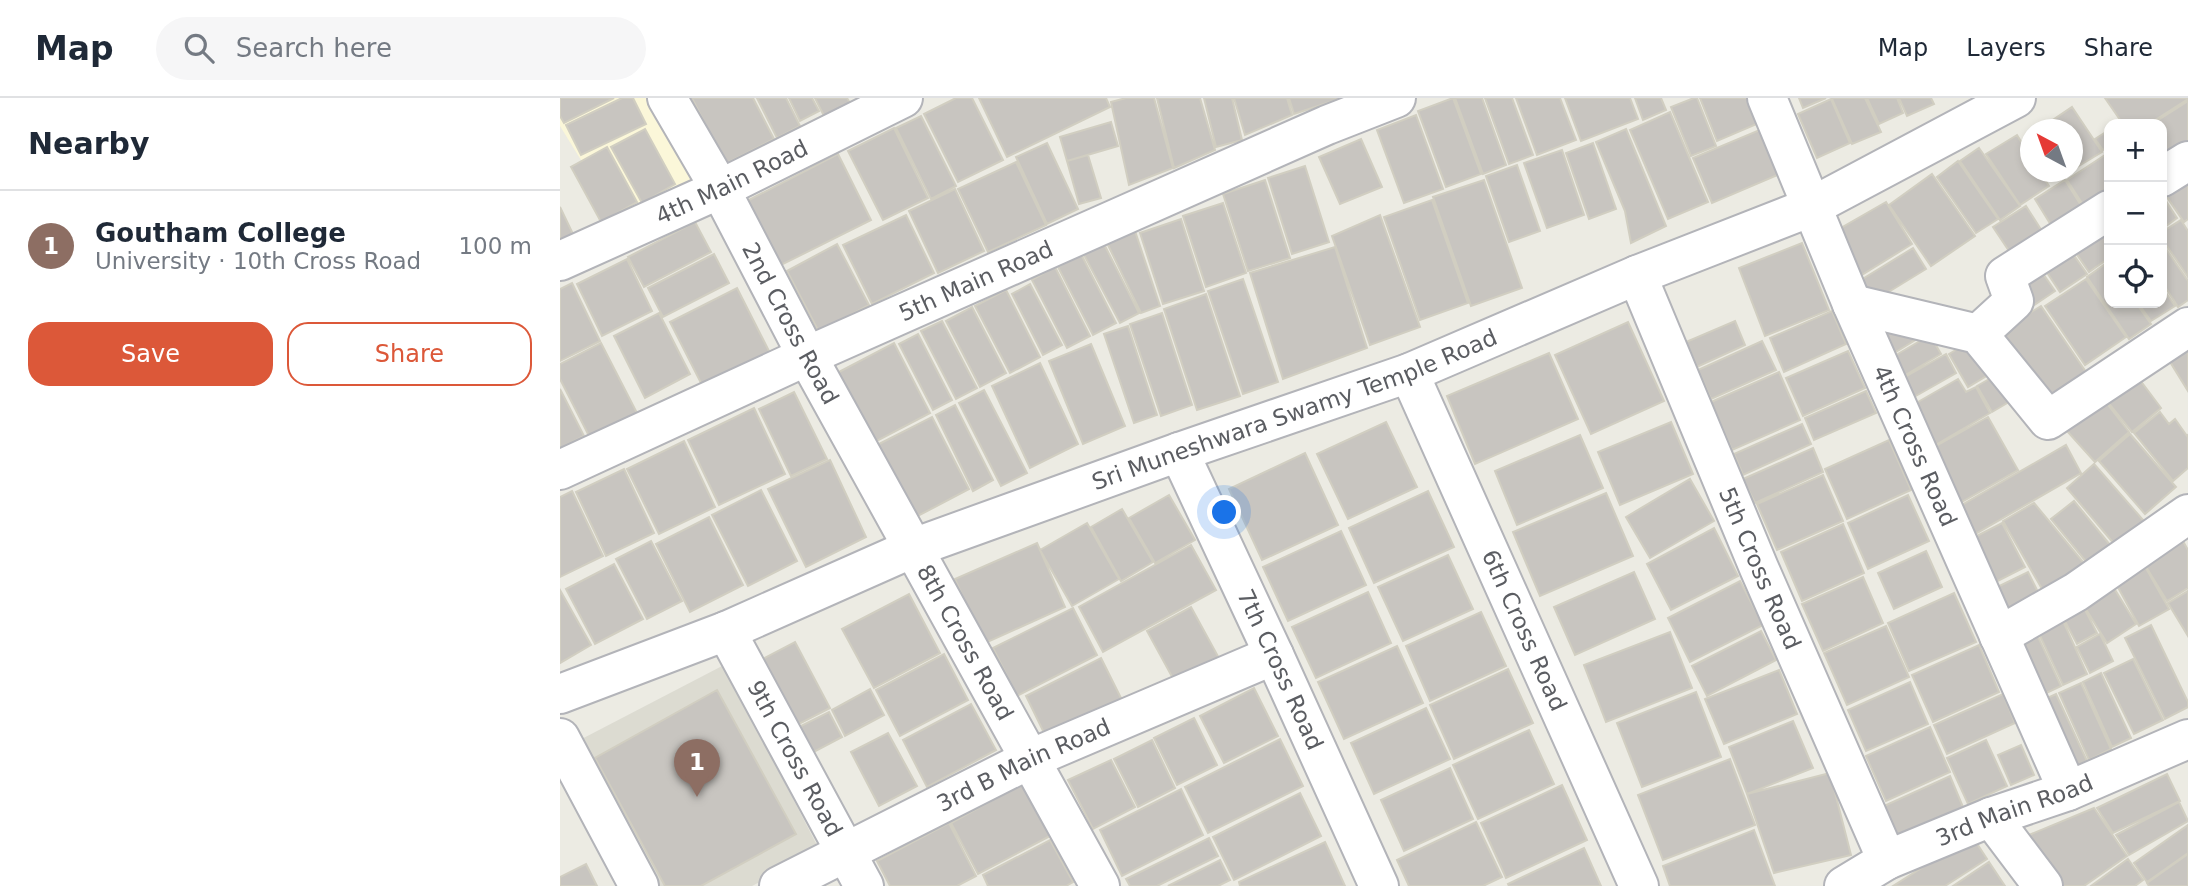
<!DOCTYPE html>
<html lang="en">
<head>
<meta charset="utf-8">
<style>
	body { margin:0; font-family:"DejaVu Sans",sans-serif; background:#f6f6f7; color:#1f2937 }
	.controls { position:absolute; right:21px; top:21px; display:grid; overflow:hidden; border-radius:14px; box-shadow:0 4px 10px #0003 }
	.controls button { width:63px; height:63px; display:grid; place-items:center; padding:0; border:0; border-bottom:2px solid #e0e1e3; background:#fff; color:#1f2937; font:35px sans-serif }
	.compass { position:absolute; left:1460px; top:21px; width:63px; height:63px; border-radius:50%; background:#fff; box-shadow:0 4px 10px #0003; rotate:319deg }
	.you { position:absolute; left:665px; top:415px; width:24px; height:24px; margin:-18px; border:5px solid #fff; border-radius:50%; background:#1a73e8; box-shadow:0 0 0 10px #1a73e833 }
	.badge { display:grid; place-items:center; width:46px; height:46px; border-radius:50%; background:#dc5839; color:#fff; font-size:23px; font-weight:700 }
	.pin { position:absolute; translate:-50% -58px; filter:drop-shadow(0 2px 4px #0008) }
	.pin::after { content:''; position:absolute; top:37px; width:24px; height:21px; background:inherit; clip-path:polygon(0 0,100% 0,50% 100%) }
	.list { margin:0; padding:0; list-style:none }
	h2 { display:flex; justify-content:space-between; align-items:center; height:91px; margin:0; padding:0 28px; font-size:30px }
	h2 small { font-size:23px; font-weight:400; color:#747a83 }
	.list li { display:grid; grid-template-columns:46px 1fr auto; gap:21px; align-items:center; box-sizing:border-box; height:112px; padding:0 28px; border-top:2px solid #e0e1e3 }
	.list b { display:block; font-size:26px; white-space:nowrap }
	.list p { margin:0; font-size:23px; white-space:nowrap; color:#747a83 }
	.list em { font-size:23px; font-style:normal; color:#747a83 }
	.actions { display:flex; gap:14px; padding:21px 28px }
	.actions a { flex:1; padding:16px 0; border:2px solid #dc5839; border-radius:21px; text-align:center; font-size:24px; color:#dc5839 }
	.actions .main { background:#dc5839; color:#fff }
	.icon { flex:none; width:38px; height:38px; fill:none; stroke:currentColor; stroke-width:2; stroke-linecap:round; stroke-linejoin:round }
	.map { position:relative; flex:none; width:1628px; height:788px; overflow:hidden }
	header { display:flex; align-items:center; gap:42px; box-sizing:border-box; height:98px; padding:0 35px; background:#fff; border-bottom:2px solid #e0e1e3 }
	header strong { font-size:33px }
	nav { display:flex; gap:38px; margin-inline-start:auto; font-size:24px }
	.search { width:490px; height:63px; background:#f6f6f7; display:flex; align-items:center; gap:18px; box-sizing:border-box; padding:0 24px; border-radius:38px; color:#747a83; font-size:26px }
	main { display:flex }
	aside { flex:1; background:#fff }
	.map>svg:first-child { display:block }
</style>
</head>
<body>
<header>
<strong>Map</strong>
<div class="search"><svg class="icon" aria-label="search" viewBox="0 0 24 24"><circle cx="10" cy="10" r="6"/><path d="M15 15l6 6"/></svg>Search here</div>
<nav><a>Map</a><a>Layers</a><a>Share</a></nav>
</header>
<main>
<aside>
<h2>Nearby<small></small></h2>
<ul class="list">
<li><span class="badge" style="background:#8d6e63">1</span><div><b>Goutham College</b><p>University · 10th Cross Road</p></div><em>100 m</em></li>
</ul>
<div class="actions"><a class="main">Save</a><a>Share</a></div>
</aside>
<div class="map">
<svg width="1628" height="788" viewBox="0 0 1628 788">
	<rect width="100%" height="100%" fill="#ecebe3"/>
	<path fill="#fbf7d9" d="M0,0H91L136,80L58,122L0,28Z"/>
	<path fill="#dcdbd1" d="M164,567L260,753L192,788H88L14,645Z"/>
	<path fill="#c8c5c0" stroke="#d1cec1" stroke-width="2" d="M0,0H54L4,25L0,18Z
		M62,0H73L86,26L21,57L6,27Z
		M132,0H193L214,41L165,66Z
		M197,0H226L240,28L217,40Z
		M229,0H252L259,13L240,23Z
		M255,0H287L290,5L264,18Z
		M396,0H412L443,62L398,84L364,16Z
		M419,0H546L550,9L447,59Z
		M566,0H594L613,70L569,87L551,4Z
		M597,0H640L655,52L614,70Z
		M644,0H672L682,42L656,49Z
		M674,0H727L732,17L685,37Z
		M729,0H782L734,16Z
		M893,0L921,76L886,89L858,13Z
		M895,0H922L946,67L923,76Z
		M925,0H952L973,57L949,66Z
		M956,0H1000L1016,42L977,57Z
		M1005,0H1070L1078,21L1021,43Z
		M1075,0H1101L1106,12L1083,22Z
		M1134,0H1137L1156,48L1131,58L1111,9Z
		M1140,0H1189L1199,25L1157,43Z
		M1239,0H1266L1243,10Z
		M1274,0H1305L1321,34L1292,46L1272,1Z
		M1307,0H1337L1343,15L1319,26Z
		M1339,0H1371L1374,6L1347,18Z
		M1545,0H1628V1L1589,26H1563Z
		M1271,1L1290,45L1257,60L1238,16Z
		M1628,3V60L1602,77V26H1592Z
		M1512,9L1542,54L1512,72V32L1481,30Z
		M1110,14L1148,104L1108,121L1070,32Z
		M856,17L883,91L844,105L817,32Z
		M361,18L396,88L371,101L336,30Z
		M551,24L558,48L507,63L500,39Z
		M334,30L368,100L323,122L288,53Z
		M85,31L115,86L82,105L51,49Z
		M1066,31L1106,128L1071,145L1065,113L1036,44Z
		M1202,31L1220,76L1152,105L1133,60Z
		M1549,32V48L1543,52L1535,41Z
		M1457,37L1470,58V74H1480L1489,88L1460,107L1426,56Z
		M801,41L822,89L780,106L759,59Z
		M487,45L518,111L487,126L456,59Z
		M1033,45L1056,111L1029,121L1006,55Z
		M47,49L77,104L41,124L11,69Z
		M1419,50L1460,108L1440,122L1400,63Z
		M1002,52L1024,117L987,130L964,65Z
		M1548,55L1549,108L1531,119L1507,82Z
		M278,56L311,122L219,168L187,103Z
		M528,57L541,100L519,106L507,63Z
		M1398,63L1438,121L1416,135L1377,79Z
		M456,64L486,127L428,154L398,91Z
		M957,67L980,133L949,144L926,78Z
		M745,68L769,144L732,156L708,80Z
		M1372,76L1415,138L1371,168L1329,107Z
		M705,82L730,160L688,173L663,96Z
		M924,82L962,190L911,208L873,99Z
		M1505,82L1529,120L1499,140L1475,101Z
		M1628,84V121L1624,124L1602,92Z
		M395,91L424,153L378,175L349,113Z
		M1602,97L1617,120L1602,131Z
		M872,102L908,205L860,222L824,119Z
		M1326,104L1352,146L1292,183L1274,134Z
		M663,105L686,175L646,189L623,118Z
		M1466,108L1487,141L1455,162L1433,129Z
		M0,109L13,136L0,142Z
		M346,117L374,175L312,206L283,147Z
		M820,117L860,229L810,247L772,138Z
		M1549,118V160L1529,174L1509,145Z
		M621,121L644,193L603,206L580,135Z
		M1621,122L1628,133V179L1602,141V134Z
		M135,124L151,154L84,189L68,159Z
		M575,133L600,208L581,215L547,145Z
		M1504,143L1527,176L1500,194L1478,161Z
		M1242,145L1269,212L1205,238L1179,170Z
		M1602,145L1628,183V202L1618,209L1602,184Z
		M277,146L309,207L259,234L227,173Z
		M544,146L579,215L560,225L524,157Z
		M775,149L807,250L723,281L690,175Z
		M1353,150L1366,171L1309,206L1296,185Z
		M154,156L169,185L103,219L88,190Z
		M521,156L556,225L533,237L498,169Z
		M67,161L92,213L42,238L17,186Z
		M1548,164L1549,205H1576L1591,226L1569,241L1527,179Z
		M1477,167L1495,193L1470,210L1452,184Z
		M495,169L530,238L507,250L472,182Z
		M683,181L718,284L683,296L648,193Z
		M1526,181L1566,239L1525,267L1485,208Z
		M12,185L40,243L0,263V191Z
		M470,186L502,247L483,257L452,196Z
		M1602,189L1615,208L1591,223L1578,205H1602Z
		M177,190L210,255L143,289L110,224Z
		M446,192L480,259L450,275L415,208Z
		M646,196L680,298L637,312L604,211Z
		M1481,208L1526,274L1479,306L1430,240Z
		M412,209L446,275L420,289L386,223Z
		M1272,213L1286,246L1224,274L1210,240Z
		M1314,214L1370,233L1326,260Z
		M99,215L130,276L85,300L54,238Z
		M602,215L632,307L601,318L570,226Z
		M382,223L417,290L396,301L361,233Z
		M1175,223L1185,247L1137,269L1126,244Z
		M1068,224L1104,303L1031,336L995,257Z
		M568,228L597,317L574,325L544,236Z
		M358,236L392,302L373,312L339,246Z
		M1370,237L1381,256L1342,279L1331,260Z
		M1416,240L1435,273L1408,289L1389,256Z
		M1202,243L1216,272L1151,301L1138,272Z
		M41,245L77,315L30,340L0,281V266Z
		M334,245L370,315L313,345L277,275Z
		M531,246L565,328L523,346L489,263Z
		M1628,246V293L1607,259Z
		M1288,253L1305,290L1243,318L1226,280Z
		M989,255L1018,321L915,366L887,298Z
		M1386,256L1396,275L1354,299L1343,280Z
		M480,265L518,346L470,370L432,288Z
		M1445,272L1461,297L1432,314L1417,288Z
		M1219,274L1240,322L1172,352L1151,304Z
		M1577,278L1601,310L1572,334L1546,302Z
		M1398,281L1406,294L1416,289L1430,315L1367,352L1344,312Z
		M0,291L24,338L0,350Z
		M424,292L467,375L441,388L399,305Z
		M1306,293L1316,315L1254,342L1245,320Z
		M234,294L267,361L231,378L199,311Z
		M1545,303L1569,334L1535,364L1506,332Z
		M395,307L433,382L413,393L376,317Z
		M194,310L225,376L159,407L128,342Z
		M1600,314L1609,326L1615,321L1627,338L1628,337V370L1613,383L1574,335Z
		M372,319L409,391L354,420L317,347Z
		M1428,319L1458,372L1391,410L1367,353Z
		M826,324L857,389L788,421L757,356Z
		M1111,324L1133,376L1060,407L1038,354Z
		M1242,326L1251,346L1183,377L1174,356Z
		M1570,336L1616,389L1585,416L1539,363Z
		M1020,337L1043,390L957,427L935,373Z
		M1329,342L1351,392L1287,421L1265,371Z
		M124,343L155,409L99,436L67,371Z
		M1506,347L1521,375L1410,439L1395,411Z
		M1253,350L1263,374L1195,405L1183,381Z
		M745,355L778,427L702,462L669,391Z
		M270,362L306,439L246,469L208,391Z
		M1534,366L1590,430L1561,454L1507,390Z
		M64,371L94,435L46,458L16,394Z
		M1263,377L1283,423L1217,452L1197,406Z
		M1130,381L1154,423L1090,460L1066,419Z
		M201,392L237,463L188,488L152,417Z
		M12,393L43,458L0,479V399Z
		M868,393L894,449L814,485L789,430Z
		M1046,395L1073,458L980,498L953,434Z
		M609,397L635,442L595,465L569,420Z
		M1348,397L1369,443L1308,471L1288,425Z
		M1514,403L1555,453L1533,472L1491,421Z
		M1474,405L1533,476L1489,503L1443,423Z
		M562,411L593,464L561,483L531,429Z
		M149,419L183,487L130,514L96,446Z
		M527,425L559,481L512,508L480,452Z
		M1442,425L1465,469L1428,488L1405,444Z
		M1283,426L1304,475L1242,503L1221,454Z
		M1154,430L1178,478L1111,512L1087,466Z
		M781,433L806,487L728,523L703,469Z
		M1619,436L1628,452V490L1607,503L1580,459Z
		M91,443L122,503L87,521L56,461Z
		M477,445L505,509L423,546L395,481Z
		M631,447L656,492L543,554L519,509Z
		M1366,453L1382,489L1334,511L1318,475Z
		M888,457L913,511L843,543L818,489Z
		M1582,463L1609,511L1579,528L1553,480Z
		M54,466L83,521L35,546L6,491Z
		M1074,474L1095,521L1015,557L994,509Z
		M1468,474L1485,508L1444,529L1427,494Z
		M1303,479L1323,525L1263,553L1242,506Z
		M1549,482L1576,526L1547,545L1519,500Z
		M1180,483L1203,527L1130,564L1108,520Z
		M0,492L31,547L0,565Z
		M1628,493V538L1608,505Z
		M808,494L831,545L756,580L732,529Z
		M1394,495L1416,544L1349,573L1328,525Z
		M349,496L380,555L314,590L282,531Z
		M1520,502L1537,535L1517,546L1499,512Z
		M631,509L660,562L616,586L587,533Z
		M513,510L537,557L457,598L433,550Z
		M921,514L946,568L870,603L846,548Z
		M1499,514L1527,576L1503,587L1474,525Z
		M1472,526L1501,588L1474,601L1445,539Z
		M1591,527L1628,604V609L1605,621L1565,540Z
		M1326,528L1349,579L1287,607L1264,555Z
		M1201,533L1216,562L1147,598L1132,568Z
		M1110,534L1132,590L1046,624L1024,567Z
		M1540,536L1553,563L1530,575L1517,549Z
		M235,544L270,610L233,629L199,563Z
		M1419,547L1439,594L1373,624L1352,577Z
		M837,548L863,605L784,641L758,584Z
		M384,556L408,602L340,638L316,592Z
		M541,560L563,604L487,641L466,598Z
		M1573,561L1603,622L1574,636L1544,575Z
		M948,571L973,625L894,661L870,607Z
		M1219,572L1237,616L1164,646L1145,601Z
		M1541,575L1571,640L1552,649L1523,584Z
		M1350,584L1368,626L1306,653L1288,612Z
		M1521,585L1551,651L1529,662L1499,595Z
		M694,590L718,638L664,665L640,618Z
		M310,591L324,617L285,638L272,612Z
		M157,592L236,736L141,788H105L35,660Z
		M1136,594L1161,659L1082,689L1057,625Z
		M1443,596L1455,625L1387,656L1374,627Z
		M1496,596L1527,663L1507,673L1476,605Z
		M411,606L436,652L367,689L343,642Z
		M866,610L890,661L814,696L791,645Z
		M269,614L282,639L250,656L237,630Z
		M634,620L657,667L617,687L594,640Z
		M1233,623L1253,670L1187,696L1169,649Z
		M1370,629L1390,674L1326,703L1306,658Z
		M969,632L994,686L918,721L893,667Z
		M328,635L357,688L319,708L291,654Z
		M720,641L743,688L648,735L625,689Z
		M592,642L615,690L578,709L554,661Z
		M1426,642L1447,688L1408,706L1387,660Z
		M1461,647L1474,677L1451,687L1438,657Z
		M1170,661L1195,727L1103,762L1078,697Z
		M551,662L575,709L533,731L508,682Z
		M890,670L913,721L844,753L821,702Z
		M1270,675L1291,757L1214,775L1187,696Z
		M1607,676L1620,703L1553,735L1537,710Z
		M1390,678L1403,709L1338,739L1324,708Z
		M462,686L490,738L418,776L391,725Z
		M1002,687L1027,742L946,780L921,725Z
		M621,691L643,737L562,778L540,732Z
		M740,695L761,738L674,782L653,739Z
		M1619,704L1628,723L1569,757L1556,737Z
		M1534,710L1567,758L1524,788H1499L1469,737Z
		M916,724L942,779L923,788H849L837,762Z
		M389,725L416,778L397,788H330L317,763Z
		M1628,727V755L1587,784L1574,765Z
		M1194,732L1215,788H1110L1103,768Z
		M1412,738L1427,761L1385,788H1333Z
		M649,740L658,758L597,788H570L566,781Z
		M490,742L513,784L506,788H428L423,777Z
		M765,744L785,788H680L679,784Z
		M1024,750L1041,788H949L948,786Z
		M1628,756V788H1589L1587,785Z
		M1568,761L1583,782L1575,788H1531Z
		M660,762L670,782L658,788H608Z
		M1429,764L1445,788H1393Z
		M26,766L37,788H0V779Z"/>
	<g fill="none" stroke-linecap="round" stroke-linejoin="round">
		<g stroke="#b3b4b9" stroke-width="42">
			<g id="minor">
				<path id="s1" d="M107,0L160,91L247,258L540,788"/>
				<path id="s2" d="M1207,0L1292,206L1508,693"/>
				<path d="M1602,79L1628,63"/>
				<path id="s3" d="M0,163L160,91L343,0"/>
				<path id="s4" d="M1077,177L1199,470L1327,762"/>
				<path d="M1292,206L1418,236L1488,322L1628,229"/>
				<path d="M1418,236L1454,203L1445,178L1549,112"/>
				<path id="s5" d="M849,275L1079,788"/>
				<path id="s6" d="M619,354L714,557L819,788"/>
				<path id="s7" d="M0,372L247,258L767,27L836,0"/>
				<path id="s8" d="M166,533L304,788"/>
				<path d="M1439,538L1516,494L1628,416"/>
				<path id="s9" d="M0,596L166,533L353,450L619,354L849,275L1077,177L1251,109L1456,0"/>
				<path d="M0,640L79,788"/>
				<path d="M1431,719L1483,788"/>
				<path id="s10" d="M219,788L470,661L714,557"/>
			</g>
		</g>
		<g stroke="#b3b4b9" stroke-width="42">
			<g id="tertiary">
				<path id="s11" d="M1284,788L1327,762L1431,719L1508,693L1628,641"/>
			</g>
		</g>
		<use href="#minor" stroke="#fff" stroke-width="38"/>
		<use href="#tertiary" stroke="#fff" stroke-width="38"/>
	</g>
	<g text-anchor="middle" stroke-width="5" stroke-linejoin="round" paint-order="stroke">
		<g font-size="23" fill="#5b5d62" stroke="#fff">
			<text dy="8" stroke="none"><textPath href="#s3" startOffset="189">4th Main Road</textPath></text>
			<text dy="8" stroke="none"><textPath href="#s7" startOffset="457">5th Main Road</textPath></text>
			<text dy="8" stroke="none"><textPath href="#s1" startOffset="257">2nd Cross Road</textPath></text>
			<text dy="8" stroke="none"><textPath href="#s9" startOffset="788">Sri Muneshwara Swamy Temple Road</textPath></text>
			<text dy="8" stroke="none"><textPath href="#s2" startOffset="378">4th Cross Road</textPath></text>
			<text dy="8" stroke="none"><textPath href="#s4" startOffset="318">5th Cross Road</textPath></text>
			<text dy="8" stroke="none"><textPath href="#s5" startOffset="282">6th Cross Road</textPath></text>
			<text dy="8" stroke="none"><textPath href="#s1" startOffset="621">8th Cross Road</textPath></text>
			<text dy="8" stroke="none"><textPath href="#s6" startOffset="240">7th Cross Road</textPath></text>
			<text dy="8" stroke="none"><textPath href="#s8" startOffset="145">9th Cross Road</textPath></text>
			<text dy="8" stroke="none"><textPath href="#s10" startOffset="273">3rd B Main Road</textPath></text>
			<text dy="8" stroke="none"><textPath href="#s11" startOffset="187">3rd Main Road</textPath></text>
		</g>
	</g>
</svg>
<div class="controls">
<button>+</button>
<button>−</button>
<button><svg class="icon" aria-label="locate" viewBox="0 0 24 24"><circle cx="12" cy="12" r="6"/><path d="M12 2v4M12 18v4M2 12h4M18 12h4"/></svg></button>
</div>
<svg class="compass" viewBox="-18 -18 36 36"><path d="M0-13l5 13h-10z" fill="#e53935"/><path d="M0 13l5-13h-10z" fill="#747a83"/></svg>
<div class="you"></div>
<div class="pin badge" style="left:137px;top:699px;background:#8d6e63">1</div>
</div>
</main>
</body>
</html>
